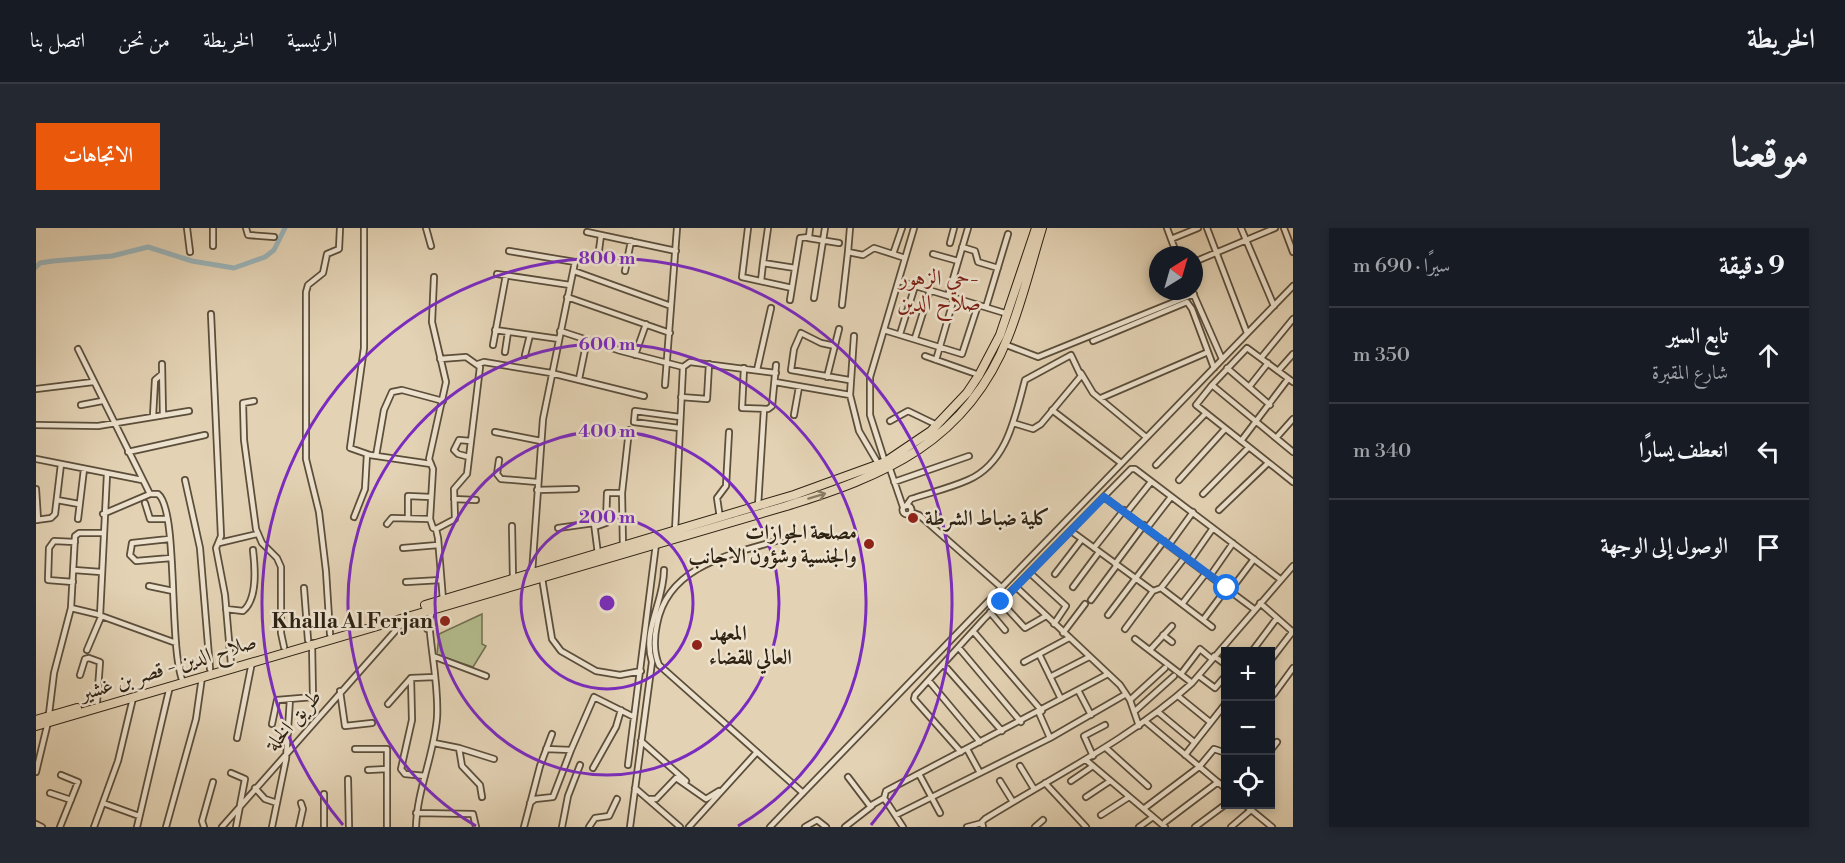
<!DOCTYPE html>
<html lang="ar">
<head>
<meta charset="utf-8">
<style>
	body { margin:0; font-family:"Libre Bodoni",Amiri,serif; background:#242831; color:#f1f3f6; direction:rtl }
	.controls { position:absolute; right:18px; bottom:18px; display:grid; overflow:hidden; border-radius:0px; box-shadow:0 3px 9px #0003 }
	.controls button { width:54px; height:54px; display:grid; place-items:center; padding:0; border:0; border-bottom:2px solid #363941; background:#171b24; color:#f1f3f6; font:30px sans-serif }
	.compass { position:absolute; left:1113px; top:18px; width:54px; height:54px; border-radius:50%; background:#171b24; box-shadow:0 3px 9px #0003; rotate:37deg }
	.stop { position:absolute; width:18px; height:18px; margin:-14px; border:4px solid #1a73e8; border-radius:50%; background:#fff }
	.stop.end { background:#1a73e8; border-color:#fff; box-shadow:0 2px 6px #0008 }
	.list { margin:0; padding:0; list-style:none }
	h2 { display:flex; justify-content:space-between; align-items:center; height:78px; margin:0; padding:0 24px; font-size:26px }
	h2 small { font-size:20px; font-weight:400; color:#9ea1a6 }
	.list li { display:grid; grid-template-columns:39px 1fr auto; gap:18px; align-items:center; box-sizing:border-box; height:96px; padding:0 24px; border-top:2px solid #363941 }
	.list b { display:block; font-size:22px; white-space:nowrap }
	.list p { margin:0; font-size:20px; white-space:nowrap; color:#9ea1a6 }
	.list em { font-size:20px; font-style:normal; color:#9ea1a6 }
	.icon { flex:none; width:33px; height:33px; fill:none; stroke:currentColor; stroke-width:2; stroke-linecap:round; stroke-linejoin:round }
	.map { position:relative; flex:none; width:1257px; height:599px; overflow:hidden; direction:ltr; border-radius:0px }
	header { display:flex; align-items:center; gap:36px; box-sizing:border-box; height:84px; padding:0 30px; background:#171b24; border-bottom:2px solid #363941 }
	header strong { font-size:28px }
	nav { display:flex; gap:33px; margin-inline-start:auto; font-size:21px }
	.intro { display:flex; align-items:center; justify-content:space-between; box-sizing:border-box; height:144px; padding:0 36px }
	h1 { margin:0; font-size:42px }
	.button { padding:15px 27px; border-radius:0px; background:#ea580c; color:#fff; font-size:21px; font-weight:700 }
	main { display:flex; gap:36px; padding:0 36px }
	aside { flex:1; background:#171b24; border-radius:0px; box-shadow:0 3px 9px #0003 }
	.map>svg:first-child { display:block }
</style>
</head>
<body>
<header>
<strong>الخريطة</strong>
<nav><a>الرئيسية</a><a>الخريطة</a><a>من نحن</a><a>اتصل بنا</a></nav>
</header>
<div class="intro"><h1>موقعنا</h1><a class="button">الاتجاهات</a></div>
<main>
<aside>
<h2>9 دقيقة<small>سيرًا · 690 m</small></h2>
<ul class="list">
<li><svg class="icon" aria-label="ahead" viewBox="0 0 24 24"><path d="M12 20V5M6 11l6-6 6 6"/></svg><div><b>تابع السير</b><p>شارع المقبرة</p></div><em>350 m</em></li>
<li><svg class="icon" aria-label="left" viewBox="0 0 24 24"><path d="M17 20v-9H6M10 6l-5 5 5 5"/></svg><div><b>انعطف يسارًا</b></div><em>340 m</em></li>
<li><svg class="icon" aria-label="arrive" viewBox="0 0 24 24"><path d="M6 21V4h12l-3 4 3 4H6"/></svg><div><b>الوصول إلى الوجهة</b></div></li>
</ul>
</aside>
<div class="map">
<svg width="1257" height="599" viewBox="0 0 1257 599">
	<rect width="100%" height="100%" fill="#e3d2b4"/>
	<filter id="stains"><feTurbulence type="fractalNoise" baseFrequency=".00333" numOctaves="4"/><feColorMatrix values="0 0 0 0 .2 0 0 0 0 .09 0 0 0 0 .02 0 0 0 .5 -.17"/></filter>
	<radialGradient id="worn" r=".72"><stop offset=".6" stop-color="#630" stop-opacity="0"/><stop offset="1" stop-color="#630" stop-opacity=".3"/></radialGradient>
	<path fill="#b3bc8e" stroke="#706f50" stroke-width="1.5" d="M446,386V416L450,418L437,439L401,427L403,406Z"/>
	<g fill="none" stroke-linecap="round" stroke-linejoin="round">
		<path stroke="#9bb4b9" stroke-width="5" d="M0,39L4,35L17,33L76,28L112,19L156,33L198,40L229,29L238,22L249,0"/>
		<g stroke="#5b4e3b" stroke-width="8">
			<path id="minor" d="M151,0L154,24
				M210,0L212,7L238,9
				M328,0V120L314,220L334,227L395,236
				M390,0L395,18
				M712,0L706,49L756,60
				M732,0L727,35L759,40
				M814,0L812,24L827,27L838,20L869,30
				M1131,0L1141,27
				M1171,0L1211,105
				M1205,0L1238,78
				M1248,0L1257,24
				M551,4L640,23
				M772,10L803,15
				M1135,11L1162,0
				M914,15L918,0
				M177,18V0
				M926,19L939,23L942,34L962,40
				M473,23L539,34L507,191L496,345
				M857,26L866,0
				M897,26L922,33
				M562,30L565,7
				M1158,34L1239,0
				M538,43L635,78
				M589,43L595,13
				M461,46L534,57
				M398,49L396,94L410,154L393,231L397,241L394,291L397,300L400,301L402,310L407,372
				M725,53L727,35
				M863,53L972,86
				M1157,65L1186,131
				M912,68L932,0
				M531,69L634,105
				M778,70L789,0
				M754,72L764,10L773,9L774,0
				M806,77L812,24
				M950,79L972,6
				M175,86L185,308L180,320L189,367L195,436
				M459,102L523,111
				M848,102L926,126L942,77
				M524,103L585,123L647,139L639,303
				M864,106L879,58
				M818,108L814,167L823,203L843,237
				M879,110L894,62
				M1057,113L1151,74L1156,81L1178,140
				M968,116L1002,129L1158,66
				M457,117L470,47
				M799,118L785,115L765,105L758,121L755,142L813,152
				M42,121L114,266
				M469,124L472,104
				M489,127L494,107
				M599,127L610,96
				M889,128L943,147
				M1225,130L1257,91
				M900,132L918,70
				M126,136L127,187
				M442,136L448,134L515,145L608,168
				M647,139L654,134L740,145
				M708,140L706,180L732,181L736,178L740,137
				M1191,140L1234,177
				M721,142L735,80
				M1242,143L1257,126
				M1045,145L1057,165L1110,209
				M791,149L803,101
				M543,151L551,112
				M739,154L814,167
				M1257,154L1211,120L1176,157L1257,224
				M629,157L641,0
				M1176,157L1160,177L1257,254
				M1213,159L1232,135
				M0,161L57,154
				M645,169L671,171L673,136
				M1065,170L1172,124
				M218,173L207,175L208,212L220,301L226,315L241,330L245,339V405L248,419
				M45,177L66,173
				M1016,182L1085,235
				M758,187L763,159
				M117,188L119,152L126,146
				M854,193L872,183L901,197
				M0,197L62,198L153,183
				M643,200L598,194L599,183L644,189
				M459,204L505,213
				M1240,210L1257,191
				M1205,213L1252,151
				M92,224L169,207
				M340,228L348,182L356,164L366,162L407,173
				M433,229L422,226L418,222L423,212L435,213
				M0,231L106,252
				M463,232L461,246L465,251L501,254
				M849,234L834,187V149L878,0
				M1120,237L1170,185
				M854,241L867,279
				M149,252L164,320L174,441
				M1143,252L1189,201
				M858,254L933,228
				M0,261L2,292
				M501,262L540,261
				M1167,266L1213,219
				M1068,269L1218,381
				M418,271L440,272
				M21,272L43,276
				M109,275L114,291H131
				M866.5 282a4.5 4.5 0 1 1 9 0a4.5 4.5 0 1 1-9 0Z
				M722,278L728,181
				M870,278L875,271C893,265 914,260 932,252C971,235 979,189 989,152L1035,127L1045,148L1005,196L997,201L977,195
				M1183,282L1232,235
				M875,284L883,287L966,360
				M1091,284L1115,254
				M67,286L114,266H122C143,282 132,420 147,454
				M318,289L329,261L331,226
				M372,290V268L395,269
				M684,290L681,270L690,258L693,204
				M42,291L48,241
				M0,292L15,290L19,286L25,236
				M351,296L356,290L394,291
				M476,298L477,351
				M559,299L570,295L571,265H586
				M522,300L558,295L562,326
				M1111,300L1135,269
				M400,301L419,291L418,261L431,246L444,139L430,129L404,131
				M1035,303L1117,363L1125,360L1149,329
				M133,311L96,315L94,327L100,333L135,330
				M744,312C696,326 632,337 621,396C618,410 617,423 623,437L767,565
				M183,315L221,306
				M1133,317L1157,284
				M587,319L586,265L593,202
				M367,320L402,317
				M1058,320L1088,282
				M1154,333L1177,300
				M1079,336L1108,297
				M38,342L65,344
				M994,345L1030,378L1018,396
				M1019,346L1046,311
				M1174,348L1197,315
				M506,350L516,411L525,423L560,443L584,447L605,443
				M37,354L12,352L13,320L18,313L39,314
				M370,354L405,352
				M113,358L137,363
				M980,359L1084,457L1094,472L1103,498
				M1037,359L1063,324
				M268,360L272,412
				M1125,360L1176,399
				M1194,363L1218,331
				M1055,372L1081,337
				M965,374L989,400L1010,388
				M1224,375L1257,404
				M1146,376L1170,345
				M35,380L60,386L140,415
				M190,381L207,383C222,371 219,339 217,322
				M954,384L969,402
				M380,387L387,393L391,401
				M1072,387L1128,313
				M64,388L71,246
				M1167,392L1191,360
				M1089,401L1117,363
				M937,403L1006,483
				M1027,405L1049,376
				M294,406L290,343L283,284L270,231V64L272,57L287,45L291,26L303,21L304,0
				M1127,407L1136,414
				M1099,411L1156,455
				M923,420L985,494
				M51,422L65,389
				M1114,422L1136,398
				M1217,422L1241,390
				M1003,426L1025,471
				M397,428L450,448
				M1178,428L1190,437
				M1234,433L1257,403
				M988,434L1033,410
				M908,437L966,503
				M1145,446L1164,421L1176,431
				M44,447L49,431L53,430L64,434L61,474
				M1163,448L1179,460L1190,447
				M1014,449L1053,429
				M375,450L376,492L365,541L369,546L389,548
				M893,453L944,514
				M1042,462L1055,487
				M304,463L309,498L336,495
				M1238,466L1257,440
				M1142,468L1174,494
				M1094,472L1129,440
				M352,476L375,450L399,449
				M1099,483L1138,448
				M1122,484L1158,514
				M1003,485L1014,510
				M1109,493L1190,561
				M236,496L241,472L277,469L276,415
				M201,510L216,434
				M605,513L650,553
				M398,515L423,520L458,531
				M423,520L426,538L444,557L446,569
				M1070,520L1112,558
				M319,521H351V599
				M510,521L535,522L558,469L598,489
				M931,521L943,543
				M1234,523L1241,514
				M925,524L878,471L879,467L947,392L1095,241H1099L1244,351
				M1149,527L1190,475
				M1057,528L1048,508L1069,497
				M1050,532L1129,599
				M592,537L620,316
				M984,538L998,561
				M557,540L580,499L585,482
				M332,542L351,541
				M0,544L12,494L18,445L35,380L39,308L43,305H66
				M195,545L209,551L204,577
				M883,546L904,585
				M812,549L834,578L848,570
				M312,551L313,599
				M964,553L977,574
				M1035,553L1057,538
				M1009,555L1050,599
				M219,560L229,571L241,575
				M599,560L644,599
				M14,565L35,572
				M1050,569L1074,553
				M612,571H620L640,550L670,571L683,563
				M67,575L103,588
				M494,575L499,571L517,569L535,522
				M1208,576L1236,599
				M1110,579L1163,539L1178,521L1190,525
				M380,585L437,586L440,599
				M860,587L1014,510L1090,466
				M1065,587L1093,569
				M1129,594L1182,554
				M0,596L6,599
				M24,599L42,554L25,547
				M58,599L82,533L97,470
				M101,599L134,458
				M130,599L160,491L166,449
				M168,599L166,593L177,554
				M186,599L369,392
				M200,599L204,578
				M236,599L250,531L254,471
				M263,599L267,581L265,575
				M288,599V566
				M380,599C381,562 398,527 401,490C403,458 395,425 393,393L396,383
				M488,599L504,538L516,506
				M526,599L532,568L544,537
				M553,599L559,590L573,588L581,571
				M594,599L616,434C606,402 628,374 628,342
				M653,599L721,524
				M734,599L1257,58
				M769,599L781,592L790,599
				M809,599L836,578
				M867,599L848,570L850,563L1072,446
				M931,599L946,595
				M947,599L946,594L949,591C1020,547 1094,511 1156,455L1257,338
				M999,599L1007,592
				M1103,599L1117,589
				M1159,599L1190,576
				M1195,599L1215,582"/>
		</g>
		<g stroke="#2e2213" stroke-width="10">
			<path id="highway" d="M389,377L758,267L849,234L895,203L931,165L943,147L964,107L1000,0
				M0,492L41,480
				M0,498L747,279C848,248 930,215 972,109C986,74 995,36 1006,0"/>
		</g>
		<use href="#minor" stroke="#ede2ce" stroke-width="4.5"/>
		<use href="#highway" stroke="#e3d2b4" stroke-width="8"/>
	</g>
	<defs><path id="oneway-shaft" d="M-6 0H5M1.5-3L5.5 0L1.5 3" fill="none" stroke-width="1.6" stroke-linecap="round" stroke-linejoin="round" transform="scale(1.5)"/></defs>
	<use stroke="#887a64" href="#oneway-shaft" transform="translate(781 268) rotate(-17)"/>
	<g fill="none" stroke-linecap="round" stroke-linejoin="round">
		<path stroke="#1a73e8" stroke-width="8" d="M965,374L1068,269L1191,360"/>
	</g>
	<g fill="none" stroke="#7b2cbf" stroke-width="3">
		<circle cx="571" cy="375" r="86"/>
		<circle cx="571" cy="375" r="172"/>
		<path d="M440 598A259 259 0 1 1 702 598"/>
		<path d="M307 597A345 345 0 1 1 835 597"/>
	</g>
	<g fill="#8f2418" stroke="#ede2ce" stroke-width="2">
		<circle cx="877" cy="290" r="6"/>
		<circle cx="833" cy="316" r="6"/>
		<circle cx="409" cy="393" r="6"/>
		<circle cx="661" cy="417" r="6"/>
	</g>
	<g text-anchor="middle" stroke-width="5" stroke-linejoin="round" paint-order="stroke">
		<g font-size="21" font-weight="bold" fill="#2e2213" stroke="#ede2ce" text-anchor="start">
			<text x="889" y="297">كلية ضباط الشرطة</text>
			<text x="821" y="311" text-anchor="end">مصلحة الجوازات<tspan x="821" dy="24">والجنسية وشؤون الاجانب</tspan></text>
			<text x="397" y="400" text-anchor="end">Khalla Al Ferjan</text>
			<text x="673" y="412">المعهد<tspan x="673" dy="24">العالي للقضاء</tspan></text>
		</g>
		<g font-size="21" fill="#2e2213" stroke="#ede2ce">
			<text transform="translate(132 439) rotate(-17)" y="7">صلاح الدين - قصر بن غشير</text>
			<text transform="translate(257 492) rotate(-49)" y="7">طريق الخلة</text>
		</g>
		<g font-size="22" fill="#7a1f14" stroke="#ede2ce">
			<text x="903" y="57">حي الزهور-<tspan x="903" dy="25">صلاح الدين</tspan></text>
		</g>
	</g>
	<circle cx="571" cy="375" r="9" fill="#7b2cbf" stroke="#ede2ce" stroke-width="3"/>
	<g font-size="18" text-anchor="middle" font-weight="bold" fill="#7b2cbf" stroke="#ede2ce" stroke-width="5" stroke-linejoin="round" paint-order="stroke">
		<text x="571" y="36">800 m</text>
		<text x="571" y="122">600 m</text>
		<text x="571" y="209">400 m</text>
		<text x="571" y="295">200 m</text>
	</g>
	<rect width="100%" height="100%" filter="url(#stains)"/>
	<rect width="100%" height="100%" fill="url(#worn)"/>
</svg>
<div class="controls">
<button>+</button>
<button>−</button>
<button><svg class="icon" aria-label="locate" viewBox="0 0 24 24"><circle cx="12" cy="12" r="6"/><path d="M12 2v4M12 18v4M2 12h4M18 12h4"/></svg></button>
</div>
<svg class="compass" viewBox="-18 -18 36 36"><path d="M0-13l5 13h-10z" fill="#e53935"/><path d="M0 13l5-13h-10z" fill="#9ea1a6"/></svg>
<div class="stop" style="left:1191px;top:360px"></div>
<div class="stop end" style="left:965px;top:374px"></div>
</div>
</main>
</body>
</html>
